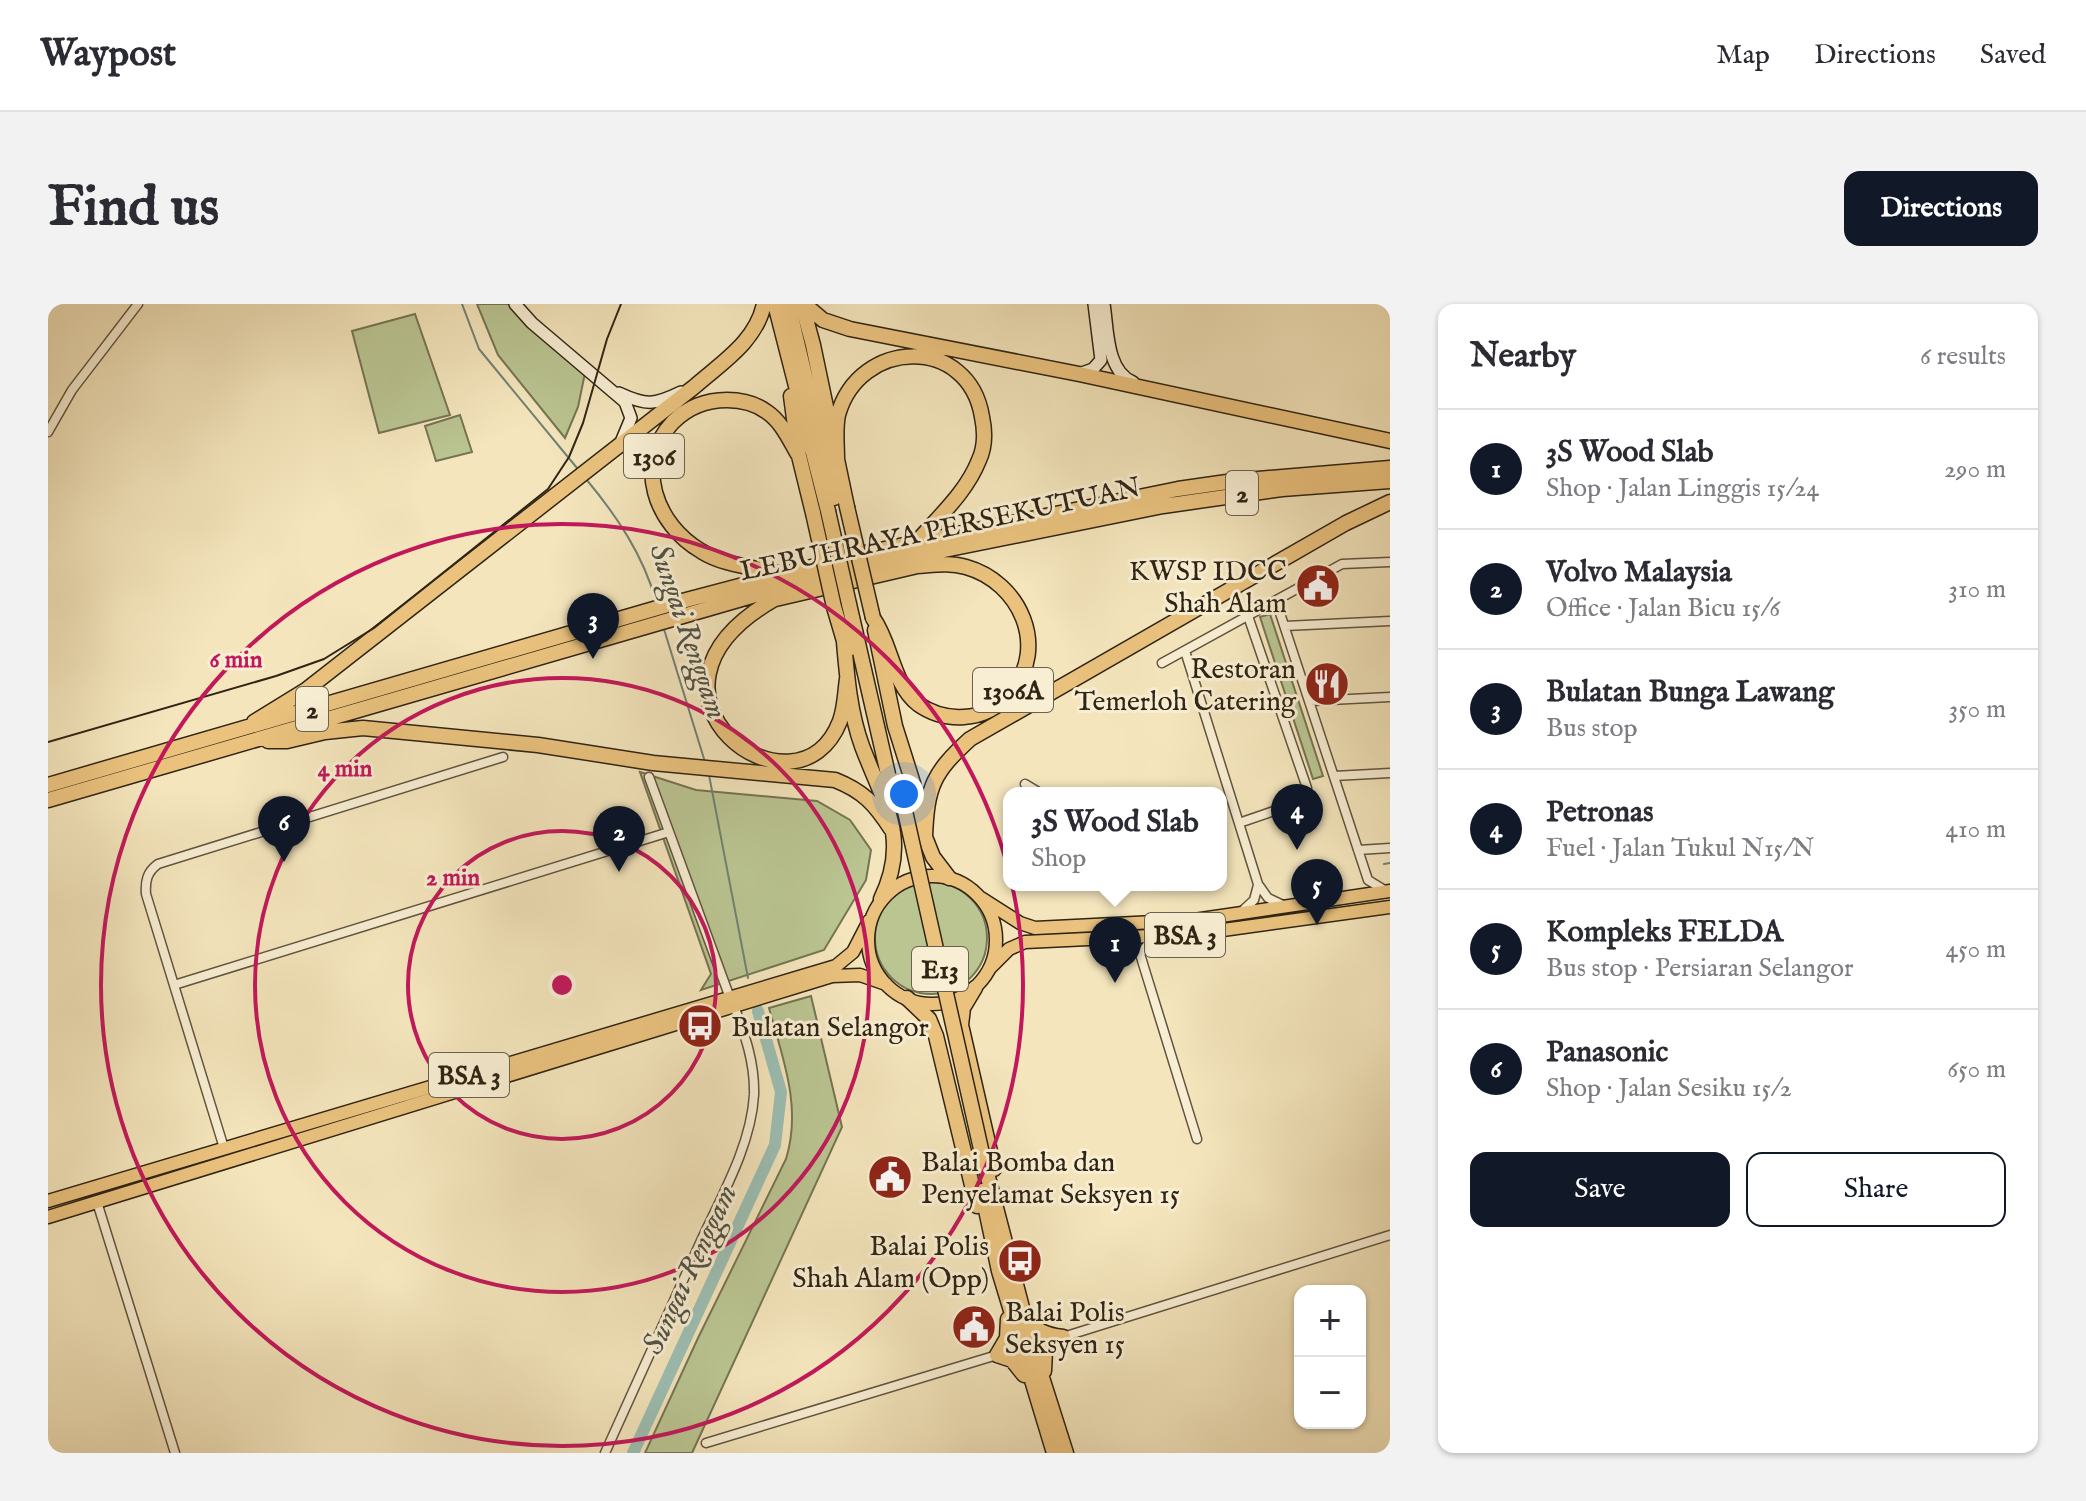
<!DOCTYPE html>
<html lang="en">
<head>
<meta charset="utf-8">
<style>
	body { margin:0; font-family:"IM FELL English",serif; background:#f2f2f3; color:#2b2b33 }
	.controls { position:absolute; right:24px; bottom:24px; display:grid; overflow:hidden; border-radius:16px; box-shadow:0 2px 6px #0004 }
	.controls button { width:72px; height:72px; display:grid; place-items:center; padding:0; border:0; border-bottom:2px solid #e1e1e2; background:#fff; color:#2b2b33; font:40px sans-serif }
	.you { position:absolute; left:856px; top:490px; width:28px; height:28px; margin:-20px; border:6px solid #fff; border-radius:50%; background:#1a73e8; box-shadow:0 0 0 12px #1a73e833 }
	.badge { display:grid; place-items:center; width:52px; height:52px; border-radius:50%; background:#111827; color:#fff; font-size:26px; font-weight:700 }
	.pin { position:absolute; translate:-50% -66px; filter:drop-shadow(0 2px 4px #0008) }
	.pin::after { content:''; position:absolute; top:42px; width:28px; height:24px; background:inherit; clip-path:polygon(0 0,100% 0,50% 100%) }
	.popup { position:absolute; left:955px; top:483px; width:224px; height:104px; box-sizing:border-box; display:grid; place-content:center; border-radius:16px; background:#fff; filter:drop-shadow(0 2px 6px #0005); font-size:26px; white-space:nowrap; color:#7c7c81 }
	.popup b { font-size:30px; color:#2b2b33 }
	.popup::after { content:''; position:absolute; left:50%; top:100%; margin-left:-16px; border:16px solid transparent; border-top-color:#fff }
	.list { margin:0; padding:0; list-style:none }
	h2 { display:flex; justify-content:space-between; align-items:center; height:104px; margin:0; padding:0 32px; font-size:34px }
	h2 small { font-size:26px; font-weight:400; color:#7c7c81 }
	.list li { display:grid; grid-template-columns:52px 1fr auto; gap:24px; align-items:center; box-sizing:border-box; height:120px; padding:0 32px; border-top:2px solid #e1e1e2 }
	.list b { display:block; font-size:30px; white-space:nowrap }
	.list p { margin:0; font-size:26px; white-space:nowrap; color:#7c7c81 }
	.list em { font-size:26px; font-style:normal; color:#7c7c81 }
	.actions { display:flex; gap:16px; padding:24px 32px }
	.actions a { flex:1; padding:18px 0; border:2px solid #111827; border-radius:16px; text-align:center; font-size:28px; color:#111827 }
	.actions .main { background:#111827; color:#fff }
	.map { position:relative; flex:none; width:1342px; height:1149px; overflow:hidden; border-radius:16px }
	header { display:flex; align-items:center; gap:48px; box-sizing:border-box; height:112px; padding:0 40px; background:#fff; border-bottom:2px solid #e1e1e2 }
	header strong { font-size:38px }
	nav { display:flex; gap:44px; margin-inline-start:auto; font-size:28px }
	.intro { display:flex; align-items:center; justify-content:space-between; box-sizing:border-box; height:192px; padding:0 48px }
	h1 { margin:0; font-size:56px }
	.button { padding:20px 36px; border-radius:16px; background:#111827; color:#fff; font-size:28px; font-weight:700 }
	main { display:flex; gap:48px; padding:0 48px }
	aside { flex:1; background:#fff; border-radius:16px; box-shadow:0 2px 6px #0004 }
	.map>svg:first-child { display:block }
</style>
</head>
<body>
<header>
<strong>Waypost</strong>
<nav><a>Map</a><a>Directions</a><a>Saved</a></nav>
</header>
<div class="intro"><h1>Find us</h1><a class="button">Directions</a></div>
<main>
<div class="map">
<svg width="1342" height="1149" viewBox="0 0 1342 1149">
	<rect width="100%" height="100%" fill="#f4e5bc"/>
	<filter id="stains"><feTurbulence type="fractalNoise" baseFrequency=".0025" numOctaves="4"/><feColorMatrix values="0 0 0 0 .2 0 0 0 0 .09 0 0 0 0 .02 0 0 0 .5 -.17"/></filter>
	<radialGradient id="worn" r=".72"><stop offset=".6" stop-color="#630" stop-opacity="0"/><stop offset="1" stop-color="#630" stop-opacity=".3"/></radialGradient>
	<path fill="#bac592" stroke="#757453" stroke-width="2" d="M429,0H461L537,69L530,103L517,134L450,51Z
		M367,10L402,111L331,129L304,27Z
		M412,111L424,148L388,157L377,122Z
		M1222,310L1275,472L1265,475L1212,313Z
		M592,468L648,486L769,497L802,516L823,546L818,576L776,646L653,686L663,670Z
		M827 634a56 56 0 1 1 112 0a56 56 0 1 1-112 0Z
		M763,692L794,823L644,1149H597L650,1034L738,855C754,803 735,755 721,704Z"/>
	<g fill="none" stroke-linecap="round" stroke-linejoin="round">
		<path stroke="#718174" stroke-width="2" d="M414,0L431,45L529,164
			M538,175C569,212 595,251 608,297
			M615,322L657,458
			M661,471L700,674
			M1336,560L1342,559"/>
		<path stroke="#9cbfb4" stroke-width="12" d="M585,1149L727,841L733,788L710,707"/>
		<g stroke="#61543e" stroke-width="11">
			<path id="street" d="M0,128L24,86L90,0
				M1228,297L1320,576L1338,587
				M1237,322L1342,317
				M1137,347L1210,580L1220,594L1235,601
				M1114,359L1294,260L1342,258
				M1262,397L1342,393
				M1286,472L1342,469
				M601,473L682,694
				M977,480L992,489
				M1191,519L1255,497L1259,484L1200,312
				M1310,546L1342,544
				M1193,608L1206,596L1210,581
				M1073,637L1079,638L1092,650L1149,835
				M1092,650L1100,640L1111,635
				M126,681L621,528
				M176,844L98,590C97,577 99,568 110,560L455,453
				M49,898L127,1149
				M1015,1033L1342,931
				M658,1139L949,1051
				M557,1149C589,1079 621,1009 652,939C673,893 703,842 706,791C707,759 697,731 686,702"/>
		</g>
		<g stroke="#302414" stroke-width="14">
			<path id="secondary" d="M467,0L484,19L577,98L583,114L573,138
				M1056,0C1060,24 1058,67 1085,78
				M1031,70L1045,65L1053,56L1046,0
				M571,89C599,102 606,101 633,88"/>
		</g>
		<g stroke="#302414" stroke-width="15">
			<path id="primary" d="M820 636a64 64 0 1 1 128 0a64 64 0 1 1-128 0Z
				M933,594L972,619L987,624L1146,616L1342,587
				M941,665L961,645L977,638L1146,630L1342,603
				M0,897L788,662L805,648L821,617
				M0,913L784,672L812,671L838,680"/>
		</g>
		<g stroke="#302414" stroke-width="17">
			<path id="highway" d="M727,0L780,207
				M740,0L786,194
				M754,0L765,41L799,203
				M756,0L775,16L802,25L1031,70L1342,137
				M743,92L751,152L765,209
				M789,155C789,141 787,125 790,111C811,34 921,31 934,113C937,127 937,143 931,156C918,189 891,212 868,239
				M729,269C704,263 675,261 653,247C608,221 585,160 625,118C640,103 658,96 679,96C694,96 707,99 719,108C734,118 742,137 751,152
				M725,296C562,390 749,527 792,417C797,403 797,389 799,375
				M719,297L878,260
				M801,300L842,479
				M786,303L799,347
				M825,314C844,341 844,379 870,400C884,410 900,414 916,413C935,412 951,403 963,388C1001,343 972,278 918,263C901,258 885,261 869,262
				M827,326L847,422L865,479L877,533L885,553L901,574
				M796,338C799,373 802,409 814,442C835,499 863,533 833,595
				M206,418L258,386L646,83C673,59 708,38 716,0
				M220,437H239L277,428L315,424L490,441L605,459L787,476C815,487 827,500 843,525
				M0,481L623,300L817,249L1130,185L1186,177L1342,164
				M0,496L787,268L1115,202L1234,185L1342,177
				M877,533C879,482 885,469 922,435L1298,219L1342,198
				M927,684L915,704L913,721L946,865
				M859,694L881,715L888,732L929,902
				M935,854L984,1042L1018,1149
				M934,887L951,967L1006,1149
				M979,1012C986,1027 999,1031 1015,1033
				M960,1015L959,1034L949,1051L964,1056L976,1071
				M996,1067L997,1046L1015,1033"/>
		</g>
		<use href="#street" stroke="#f8eed3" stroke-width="8"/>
		<use href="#secondary" stroke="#f8eed3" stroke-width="11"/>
		<use href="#primary" stroke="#eac27e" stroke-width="12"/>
		<use href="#highway" stroke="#eac27e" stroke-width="14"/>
		<path stroke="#302414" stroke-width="2" d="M0,438L228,372L276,355L326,324L500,185L521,153L535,119L559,35L573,0"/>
		<g stroke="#302414" stroke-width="17" stroke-linecap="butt">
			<path id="highway-bridge" d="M799,203L825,314
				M780,207L801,300
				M765,209L786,303
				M850,476L935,854"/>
		</g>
		<use href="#highway-bridge" stroke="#eac27e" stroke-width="14"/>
	</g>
	<g fill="none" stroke="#c2185b" stroke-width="4">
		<circle cx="514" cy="681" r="154"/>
		<circle cx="514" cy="681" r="307"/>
		<circle cx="514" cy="681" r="461"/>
	</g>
	<defs>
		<g id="civic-disc" transform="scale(2.3)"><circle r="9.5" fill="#8f2418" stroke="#f8eed3"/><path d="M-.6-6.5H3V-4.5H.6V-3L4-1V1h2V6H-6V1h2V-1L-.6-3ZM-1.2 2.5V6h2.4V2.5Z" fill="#fff"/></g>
		<g id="restaurant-disc" transform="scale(2.3)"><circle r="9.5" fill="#8f2418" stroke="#f8eed3"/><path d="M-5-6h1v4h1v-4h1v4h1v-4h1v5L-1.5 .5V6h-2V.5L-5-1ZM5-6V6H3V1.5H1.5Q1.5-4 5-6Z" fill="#fff"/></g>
		<g id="bus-disc" transform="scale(2.3)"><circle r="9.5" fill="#8f2418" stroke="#f8eed3"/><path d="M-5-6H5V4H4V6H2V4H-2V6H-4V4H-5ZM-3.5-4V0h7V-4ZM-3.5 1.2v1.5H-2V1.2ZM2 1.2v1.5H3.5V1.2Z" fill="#fff"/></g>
	</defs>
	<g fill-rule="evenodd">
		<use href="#civic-disc" x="1270" y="282"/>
		<use href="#restaurant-disc" x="1279" y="380"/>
		<use href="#bus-disc" x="652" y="722"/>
		<use href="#civic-disc" x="842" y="873"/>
		<use href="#bus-disc" x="972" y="957"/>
		<use href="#civic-disc" x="926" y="1023"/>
	</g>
	<g text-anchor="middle" stroke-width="6" stroke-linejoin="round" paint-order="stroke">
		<g fill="#f8eed3" stroke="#6c614d" stroke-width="2">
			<rect x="576" y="130" width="60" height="44" rx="6"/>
			<rect x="1178" y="167" width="32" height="44" rx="6"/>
			<rect x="925" y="364" width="80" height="44" rx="6"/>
			<rect x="248" y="383" width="32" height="44" rx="6"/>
			<rect x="1097" y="609" width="80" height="44" rx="6"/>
			<rect x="864" y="643" width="56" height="44" rx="6"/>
			<rect x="381" y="749" width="80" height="44" rx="6"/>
		</g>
		<g font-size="26" font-weight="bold" fill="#302414">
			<text x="606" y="161">1306</text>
			<text x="1194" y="198">2</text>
			<text x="965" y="395">1306A</text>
			<text x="264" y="414">2</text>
			<text x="1137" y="640">BSA 3</text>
			<text x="892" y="674">E13</text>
			<text x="421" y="780">BSA 3</text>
		</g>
		<g font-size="28" fill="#302414" stroke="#f8eed3">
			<text transform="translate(892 224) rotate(-12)" y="10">LEBUHRAYA PERSEKUTUAN</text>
		</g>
		<g font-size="28" fill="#302414" stroke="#f8eed3" text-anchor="end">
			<text x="1239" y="276">KWSP IDCC<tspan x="1239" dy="32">Shah Alam</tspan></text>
			<text x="1248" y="374">Restoran<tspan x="1248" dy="32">Temerloh Catering</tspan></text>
			<text x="683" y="732" text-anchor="start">Bulatan Selangor</text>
			<text x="873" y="867" text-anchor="start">Balai Bomba dan<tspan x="873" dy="32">Penyelamat Seksyen 15</tspan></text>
			<text x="941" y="951">Balai Polis<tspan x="941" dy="32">Shah Alam (Opp)</tspan></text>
			<text x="957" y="1017" text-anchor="start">Balai Polis<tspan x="957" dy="32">Seksyen 15</tspan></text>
		</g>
		<g font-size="30" font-style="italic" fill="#505244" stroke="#f8eed3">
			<text transform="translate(641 327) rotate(71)" y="10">Sungai Renggam</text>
			<text transform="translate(641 965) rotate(-65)" y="10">Sungai Renggam</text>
		</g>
	</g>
	<circle cx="514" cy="681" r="12" fill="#c2185b" stroke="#f8eed3" stroke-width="4"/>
	<g font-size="24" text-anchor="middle" font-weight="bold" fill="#c2185b" stroke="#f8eed3" stroke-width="6" stroke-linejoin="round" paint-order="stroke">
		<text x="188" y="363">6 min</text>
		<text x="297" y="472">4 min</text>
		<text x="405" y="581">2 min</text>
	</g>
	<rect width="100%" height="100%" filter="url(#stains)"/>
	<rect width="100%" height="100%" fill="url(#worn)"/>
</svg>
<div class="controls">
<button>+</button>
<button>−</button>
</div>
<div class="you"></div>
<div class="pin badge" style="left:1067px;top:679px">1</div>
<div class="popup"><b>3S Wood Slab</b>Shop</div>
<div class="pin badge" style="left:571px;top:568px">2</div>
<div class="pin badge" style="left:545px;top:355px">3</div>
<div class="pin badge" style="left:1249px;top:546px">4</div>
<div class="pin badge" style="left:1269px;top:621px">5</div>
<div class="pin badge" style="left:236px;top:558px">6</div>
</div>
<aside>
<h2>Nearby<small>6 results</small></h2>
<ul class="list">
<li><span class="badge">1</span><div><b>3S Wood Slab</b><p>Shop · Jalan Linggis 15/24</p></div><em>290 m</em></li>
<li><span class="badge">2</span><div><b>Volvo Malaysia</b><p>Office · Jalan Bicu 15/6</p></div><em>310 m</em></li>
<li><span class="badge">3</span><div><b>Bulatan Bunga Lawang</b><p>Bus stop</p></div><em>350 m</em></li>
<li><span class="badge">4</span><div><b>Petronas</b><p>Fuel · Jalan Tukul N15/N</p></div><em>410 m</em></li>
<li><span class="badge">5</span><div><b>Kompleks FELDA</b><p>Bus stop · Persiaran Selangor</p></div><em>450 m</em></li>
<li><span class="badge">6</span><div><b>Panasonic</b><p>Shop · Jalan Sesiku 15/2</p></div><em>650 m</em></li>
</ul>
<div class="actions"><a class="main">Save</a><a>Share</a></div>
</aside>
</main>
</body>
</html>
